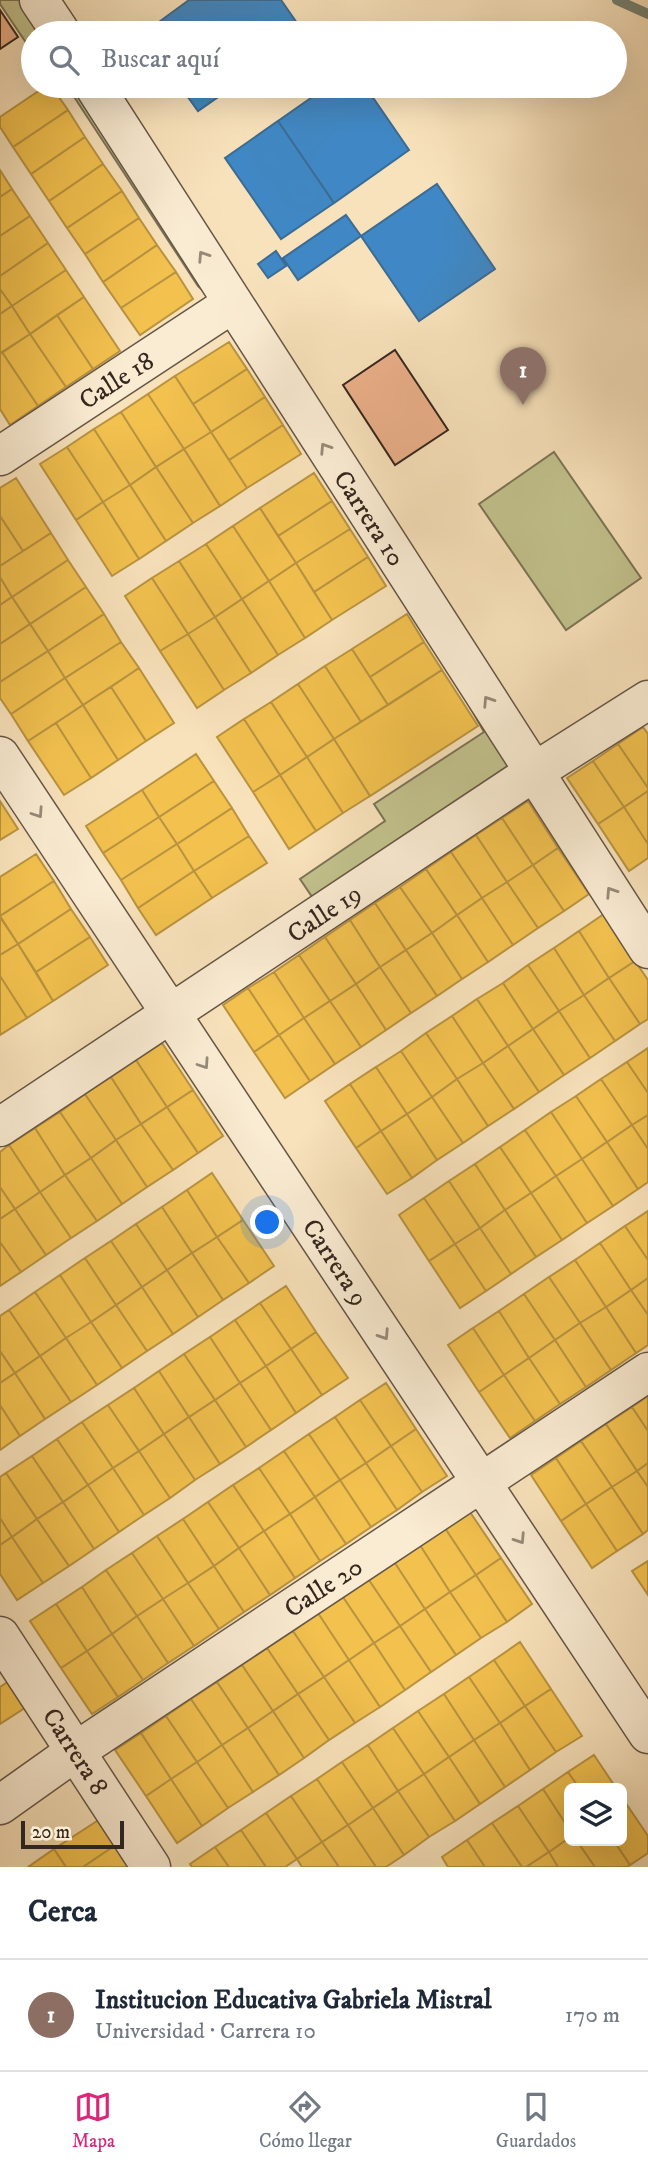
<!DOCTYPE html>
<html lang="es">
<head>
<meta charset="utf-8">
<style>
	body { margin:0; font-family:"IM FELL DW Pica",serif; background:#f6f6f7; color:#1f2937 }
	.controls { position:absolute; right:21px; bottom:21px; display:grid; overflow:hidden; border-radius:10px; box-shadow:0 7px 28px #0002 }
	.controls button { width:63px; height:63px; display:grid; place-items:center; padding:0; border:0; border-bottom:2px solid #e0e1e3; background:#fff; color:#1f2937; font:35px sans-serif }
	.scale { position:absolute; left:21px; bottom:18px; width:103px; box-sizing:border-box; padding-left:7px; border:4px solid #34271f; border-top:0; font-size:19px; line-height:24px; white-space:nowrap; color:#34271f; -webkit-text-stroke:5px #faecd3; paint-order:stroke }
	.you { position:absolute; left:268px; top:1223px; width:24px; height:24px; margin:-18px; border:5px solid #fff; border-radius:50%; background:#1a73e8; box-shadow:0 0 0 10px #1a73e833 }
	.badge { display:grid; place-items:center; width:46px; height:46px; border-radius:50%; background:#db2777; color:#fff; font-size:23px; font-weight:700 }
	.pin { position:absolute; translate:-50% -58px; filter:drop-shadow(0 2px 4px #0008) }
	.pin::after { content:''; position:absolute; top:37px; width:24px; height:21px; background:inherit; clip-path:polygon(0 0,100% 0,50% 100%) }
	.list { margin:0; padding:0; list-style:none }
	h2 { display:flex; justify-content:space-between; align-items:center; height:91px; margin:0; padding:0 28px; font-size:30px }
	h2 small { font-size:23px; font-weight:400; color:#747a83 }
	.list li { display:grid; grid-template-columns:46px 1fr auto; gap:21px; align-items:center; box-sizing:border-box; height:112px; padding:0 28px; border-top:2px solid #e0e1e3 }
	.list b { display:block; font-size:26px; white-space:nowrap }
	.list p { margin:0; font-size:23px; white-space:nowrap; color:#747a83 }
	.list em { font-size:23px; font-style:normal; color:#747a83 }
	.icon { flex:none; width:38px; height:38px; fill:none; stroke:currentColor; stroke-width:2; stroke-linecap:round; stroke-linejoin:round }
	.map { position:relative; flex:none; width:648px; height:1867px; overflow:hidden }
	.search { position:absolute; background:#fff; box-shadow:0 7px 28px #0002; left:21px; right:21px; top:21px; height:77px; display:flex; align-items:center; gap:18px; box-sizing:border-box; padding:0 24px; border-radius:38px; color:#747a83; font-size:26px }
	.sheet { height:203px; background:#fff }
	nav { display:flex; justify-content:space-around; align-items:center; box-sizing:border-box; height:98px; border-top:2px solid #e0e1e3; background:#fff; font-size:19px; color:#747a83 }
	nav a { display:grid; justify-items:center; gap:4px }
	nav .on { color:#db2777 }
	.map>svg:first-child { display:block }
</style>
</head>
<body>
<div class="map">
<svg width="648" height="1867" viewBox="0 0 648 1867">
	<rect width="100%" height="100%" fill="#f8e2bb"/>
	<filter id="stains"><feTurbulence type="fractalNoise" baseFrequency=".00286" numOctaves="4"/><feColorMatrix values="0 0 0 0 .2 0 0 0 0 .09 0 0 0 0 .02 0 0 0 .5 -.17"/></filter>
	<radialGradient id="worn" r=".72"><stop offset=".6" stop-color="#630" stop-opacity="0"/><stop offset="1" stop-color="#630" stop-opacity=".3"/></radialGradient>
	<path fill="#c2c28d" stroke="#7b7456" stroke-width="2" d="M0,0H23L37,21L36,33H33V53L0,4Z
		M67,86H84L213,300L198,286Z
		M554,452L641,578L566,630L479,504Z
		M470,707L514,760L512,782L321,910L300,879L385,821L374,804L484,732Z"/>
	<path fill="#f2c14e" stroke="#b99340" stroke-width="2" d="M46,86H51L68,110L13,147L0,127V117Z
		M68,110L85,137L31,174L13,147Z
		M85,137L103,164L49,201L31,174Z
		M103,164L122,191L67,228L49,201Z
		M0,170L12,189L0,197Z
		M12,189L30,216L0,236V197Z
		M122,191L139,218L85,254L67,228Z
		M30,216L48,243L0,276V236Z
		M139,218L157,245L103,282L85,254Z
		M48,243L66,270L12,306L0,289V276Z
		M157,245L176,272L121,308L103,282Z
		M66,270L84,297L30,334L12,306Z
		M176,272L193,299L140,335L121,308Z
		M0,289L12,306L0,314Z
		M84,297L120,351L93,369L57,315Z
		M12,306L30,334L0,354V314Z
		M57,315L93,369L66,387L30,334Z
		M30,334L66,387L38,406L2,352Z
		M229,342L247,369L193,404L175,376Z
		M2,352L38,406L10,425L0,409V354Z
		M247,369L265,397L211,432L193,404Z
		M175,376L211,432L184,449L148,394Z
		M148,394L184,449L156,467L121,412Z
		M265,397L283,425L229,460L211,432Z
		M121,412L156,467L130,485L94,429Z
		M283,425L301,454L247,488L229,460Z
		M94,429L130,485L103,502L67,447Z
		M211,432L247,488L220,506L184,449Z
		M67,447L103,502L76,520L40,464Z
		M184,449L220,506L193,523L156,467Z
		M156,467L193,523L166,541L130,485Z
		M314,473L332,501L278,536L260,508Z
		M16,478L51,533L23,551L0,516V488Z
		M130,485L166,541L139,559L103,502Z
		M332,501L350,529L296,563L278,536Z
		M103,502L139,559L112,576L76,520Z
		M260,508L296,563L269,581L233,526Z
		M0,516L23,551L0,566Z
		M233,526L269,581L242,599L206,544Z
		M350,529L368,557L314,592L296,563Z
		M51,533L68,560L12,597L0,577V566Z
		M206,544L242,599L215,617L179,561Z
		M368,557L386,586L332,620L314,592Z
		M68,560L86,587L30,624L12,597Z
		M179,561L215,617L188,634L152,578Z
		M296,563L332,620L305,638L269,581Z
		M0,577L12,597L0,605Z
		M152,578L188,634L160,651L125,596Z
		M269,581L305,638L278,655L242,599Z
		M86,587L104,614L48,651L30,624Z
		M12,597L30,624L0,644V605Z
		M242,599L278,655L251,673L215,617Z
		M104,614L121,642L65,678L48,651Z
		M407,614L424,642L370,677L352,649Z
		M215,617L251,673L224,690L188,634Z
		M30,624L48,651L0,682V644Z
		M188,634L224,690L197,708L160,651Z
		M121,642L139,668L83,705L65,678Z
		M424,642L442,670L388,705L370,677Z
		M352,649L388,705L361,722L325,666Z
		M48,651L65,678L11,714L0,698V682Z
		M325,666L361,722L334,739L298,684Z
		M139,668L174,723L146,741L111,687Z
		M442,670L478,726L370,796L334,739Z
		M65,678L83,705L28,741L11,714Z
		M298,684L334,739L307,757L271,702Z
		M111,687L146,741L118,760L83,705Z
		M271,702L307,757L280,775L244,719Z
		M83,705L118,760L91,778L56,723Z
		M244,719L280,775L253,792L217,737Z
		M56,723L91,778L64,795L28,741Z
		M643,727L648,734V788L618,744Z
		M334,739L370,796L343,813L307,757Z
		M618,744L648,788V791L624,807L593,761Z
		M196,754L214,781L159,817L142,790Z
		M307,757L343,813L316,831L280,775Z
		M593,761L624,807L598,824L567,778Z
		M280,775L316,831L289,849L253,792Z
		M214,781L232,808L177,844L159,817Z
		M142,790L159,817L103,853L86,826Z
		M648,791V844L624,807Z
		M0,801L18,829L0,840Z
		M528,801L558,848L533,865L502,818Z
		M624,807L648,844V858L629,871L598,824Z
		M232,808L249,836L194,871L177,844Z
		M159,817L177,844L121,880L103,853Z
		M502,818L533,865L507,882L476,835Z
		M476,835L507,882L482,898L451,852Z
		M249,836L267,863L212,898L194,871Z
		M177,844L194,871L138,908L121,880Z
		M558,848L589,894L564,911L533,865Z
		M451,852L482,898L457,915L426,869Z
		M36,854L54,881L0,916V877Z
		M533,865L564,911L538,928L507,882Z
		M426,869L457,915L432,933L400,887Z
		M194,871L212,898L156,935L138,908Z
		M54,881L71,909L18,944L0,916Z
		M507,882L538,928L513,945L482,898Z
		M400,887L432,933L406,950L375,903Z
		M482,898L513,945L488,962L457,915Z
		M375,903L406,950L380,967L350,920Z
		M71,909L90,937L36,972L18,944Z
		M604,914L635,961L609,978L579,931Z
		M457,915L488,962L462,979L432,933Z
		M0,917L18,944L0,955Z
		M350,920L380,967L356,984L325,937Z
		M579,931L609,978L584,995L554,948Z
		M432,933L462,979L437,996L406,950Z
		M90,937L108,965L53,1001L36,972Z
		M325,937L356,984L330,1001L299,955Z
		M18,944L53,1001L27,1018L0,976V955Z
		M554,948L584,995L559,1011L528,965Z
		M406,950L437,996L411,1013L380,967Z
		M299,955L330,1001L304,1018L274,972Z
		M635,961L648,980V1019L640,1024L609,978Z
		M528,965L559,1011L533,1029L503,983Z
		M380,967L411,1013L386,1030L356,984Z
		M274,972L304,1018L279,1035L248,988Z
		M0,976L27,1018L0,1035Z
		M609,978L640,1024L615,1041L584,995Z
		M503,983L533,1029L508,1046L477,999Z
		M356,984L386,1030L361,1047L330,1001Z
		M248,988L279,1035L254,1052L223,1005Z
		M584,995L615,1041L590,1058L559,1011Z
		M477,999L508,1046L483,1063L452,1016Z
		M330,1001L361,1047L335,1064L304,1018Z
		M559,1011L590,1058L564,1075L533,1029Z
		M452,1016L483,1063L457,1079L426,1033Z
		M304,1018L335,1064L310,1081L279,1035Z
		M533,1029L564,1075L539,1092L508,1046Z
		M426,1033L457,1079L432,1097L401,1051Z
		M279,1035L310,1081L285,1098L254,1052Z
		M162,1043L193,1090L167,1107L136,1060Z
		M508,1046L539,1092L514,1109L483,1063Z
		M648,1048V1093L627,1062Z
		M401,1051L432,1097L407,1114L376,1067Z
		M136,1060L167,1107L141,1124L111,1077Z
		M627,1062L648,1093V1115L632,1125L601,1079Z
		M483,1063L514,1109L488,1126L457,1079Z
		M376,1067L407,1114L381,1131L350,1084Z
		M111,1077L141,1124L116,1140L85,1094Z
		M457,1079L488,1126L463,1143L432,1097Z
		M601,1079L632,1125L607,1142L576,1096Z
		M350,1084L381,1131L356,1148L325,1101Z
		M193,1090L223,1136L198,1153L167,1107Z
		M85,1094L116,1140L91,1158L60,1112Z
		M576,1096L607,1142L582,1159L551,1112Z
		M432,1097L463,1143L437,1160L407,1114Z
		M167,1107L198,1153L173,1170L141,1124Z
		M60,1112L91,1158L65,1175L35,1128Z
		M551,1112L582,1159L556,1176L525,1130Z
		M407,1114L437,1160L412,1178L381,1131Z
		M648,1115V1149L632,1125Z
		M141,1124L173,1170L147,1187L116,1140Z
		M632,1125L648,1149V1182L638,1189L607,1142Z
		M35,1128L65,1175L40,1192L9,1145Z
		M525,1130L556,1176L531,1193L500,1147Z
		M381,1131L412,1178L387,1194L356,1148Z
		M116,1140L147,1187L122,1204L91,1158Z
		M607,1142L638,1189L613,1206L582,1159Z
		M9,1145L40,1192L15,1209L0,1187V1152Z
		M500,1147L531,1193L505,1210L475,1164Z
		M91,1158L122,1204L97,1221L65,1175Z
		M582,1159L613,1206L587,1223L556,1176Z
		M475,1164L505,1210L480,1228L449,1181Z
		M212,1173L243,1220L217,1237L187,1190Z
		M65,1175L97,1221L71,1238L40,1192Z
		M556,1176L587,1223L562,1240L531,1193Z
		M449,1181L480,1228L455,1244L424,1198Z
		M0,1187L15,1209L0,1219Z
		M187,1190L217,1237L192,1253L162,1207Z
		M40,1192L71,1238L46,1255L15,1209Z
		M531,1193L562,1240L536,1257L505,1210Z
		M424,1198L455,1244L429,1261L399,1215Z
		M162,1207L192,1253L167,1270L136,1224Z
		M15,1209L46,1255L21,1272L0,1242V1219Z
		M505,1210L536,1257L511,1274L480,1228Z
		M648,1211V1260L625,1226Z
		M243,1220L274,1266L249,1283L217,1237Z
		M136,1224L167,1270L142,1287L111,1241Z
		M625,1226L648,1260V1278L631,1290L600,1243Z
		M480,1228L511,1274L486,1291L455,1244Z
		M217,1237L249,1283L223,1300L192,1253Z
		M111,1241L142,1287L116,1305L85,1258Z
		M0,1242L21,1272L0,1286Z
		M600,1243L631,1290L606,1307L575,1260Z
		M455,1244L486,1291L460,1308L429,1261Z
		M192,1253L223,1300L198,1317L167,1270Z
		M85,1258L116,1305L91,1322L60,1275Z
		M575,1260L606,1307L580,1323L549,1277Z
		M167,1270L198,1317L173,1334L142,1287Z
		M60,1275L91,1322L66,1338L35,1292Z
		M549,1277L580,1323L555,1340L524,1294Z
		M648,1278V1315L631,1290Z
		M286,1286L316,1332L291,1349L260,1303Z
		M142,1287L173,1334L147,1351L116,1305Z
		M631,1290L648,1315V1345L636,1353L606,1307Z
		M35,1292L66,1338L40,1356L9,1310Z
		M524,1294L555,1340L529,1358L499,1311Z
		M260,1303L291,1349L266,1366L235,1320Z
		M116,1305L147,1351L122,1368L91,1322Z
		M606,1307L636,1353L611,1370L580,1323Z
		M9,1310L40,1356L15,1373L0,1351V1316Z
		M499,1311L529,1358L504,1375L473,1328Z
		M235,1320L266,1366L240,1383L210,1337Z
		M91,1322L122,1368L97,1385L66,1338Z
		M580,1323L611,1370L586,1387L555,1340Z
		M473,1328L504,1375L479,1392L448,1345Z
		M316,1332L348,1378L322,1395L291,1349Z
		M210,1337L240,1383L215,1400L184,1354Z
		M66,1338L97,1385L71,1402L40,1356Z
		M555,1340L586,1387L560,1404L529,1358Z
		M291,1349L322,1395L296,1413L266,1366Z
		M0,1351L15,1373L0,1383Z
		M184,1354L215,1400L189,1417L159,1371Z
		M40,1356L71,1402L45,1419L15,1373Z
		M529,1358L560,1404L535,1421L504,1375Z
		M266,1366L296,1413L271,1430L240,1383Z
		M159,1371L189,1417L164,1434L134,1388Z
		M15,1373L45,1419L20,1436L0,1405V1383Z
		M504,1375L535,1421L510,1438L479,1392Z
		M240,1383L271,1430L246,1447L215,1400Z
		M386,1383L416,1429L391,1446L360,1400Z
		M134,1388L164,1434L139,1451L108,1405Z
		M648,1396V1431L632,1407Z
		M215,1400L246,1447L220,1464L189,1417Z
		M360,1400L391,1446L366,1463L335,1417Z
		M0,1405L20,1436L0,1450Z
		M108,1405L139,1451L113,1468L82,1422Z
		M632,1407L648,1431V1463L637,1471L606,1424Z
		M189,1417L220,1464L195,1480L164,1434Z
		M335,1417L366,1463L340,1480L309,1434Z
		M82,1422L113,1468L88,1485L57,1439Z
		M606,1424L637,1471L612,1487L581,1441Z
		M416,1429L447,1476L422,1492L391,1446Z
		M164,1434L195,1480L170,1498L139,1451Z
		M309,1434L340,1480L315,1497L284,1451Z
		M57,1439L88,1485L63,1502L32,1456Z
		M581,1441L612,1487L586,1504L556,1458Z
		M391,1446L422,1492L397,1510L366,1463Z
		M139,1451L170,1498L144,1515L113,1468Z
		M284,1451L315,1497L290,1514L259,1468Z
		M32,1456L63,1502L37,1519L6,1473Z
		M556,1458L586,1504L561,1521L531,1475Z
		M366,1463L397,1510L371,1527L340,1480Z
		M648,1463V1487L637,1471Z
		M113,1468L144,1515L119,1532L88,1485Z
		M259,1468L290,1514L264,1531L233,1485Z
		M637,1471L648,1487V1530L643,1534L612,1487Z
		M6,1473L37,1519L12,1537L0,1518V1477Z
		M340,1480L371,1527L346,1544L315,1497Z
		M88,1485L119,1532L94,1549L63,1502Z
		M233,1485L264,1531L239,1548L208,1502Z
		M612,1487L643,1534L617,1551L586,1504Z
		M315,1497L346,1544L320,1561L290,1514Z
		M63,1502L94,1549L69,1566L37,1519Z
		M208,1502L239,1548L214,1566L183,1519Z
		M586,1504L617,1551L592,1568L561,1521Z
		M470,1512L501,1558L476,1575L445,1528Z
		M290,1514L320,1561L295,1578L264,1531Z
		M0,1518L12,1537L0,1545Z
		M37,1519L69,1566L43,1583L12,1537Z
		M183,1519L214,1566L188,1583L157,1536Z
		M445,1528L476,1575L450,1592L420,1545Z
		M264,1531L295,1578L270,1595L239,1548Z
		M157,1536L188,1583L163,1599L132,1553Z
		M12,1537L43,1583L17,1600L0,1574V1545Z
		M420,1545L450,1592L425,1609L395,1563Z
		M239,1548L270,1595L244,1612L214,1566Z
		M132,1553L163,1599L137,1616L106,1570Z
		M501,1558L532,1604L507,1622L476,1575Z
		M648,1561V1595L632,1571Z
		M395,1563L425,1609L400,1626L369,1580Z
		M214,1566L244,1612L219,1629L188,1583Z
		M106,1570L137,1616L112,1634L82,1587Z
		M476,1575L507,1622L481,1638L450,1592Z
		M369,1580L400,1626L374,1643L343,1597Z
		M188,1583L219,1629L194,1646L163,1599Z
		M82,1587L112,1634L87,1651L56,1604Z
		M450,1592L481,1638L456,1655L425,1609Z
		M343,1597L374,1643L349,1660L318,1613Z
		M163,1599L194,1646L168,1663L137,1616Z
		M56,1604L87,1651L61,1668L30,1621Z
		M425,1609L456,1655L431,1672L400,1626Z
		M318,1613L349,1660L324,1677L293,1631Z
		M137,1616L168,1663L143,1680L112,1634Z
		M400,1626L431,1672L405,1690L374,1643Z
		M293,1631L324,1677L298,1694L267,1648Z
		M112,1634L143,1680L118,1697L87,1651Z
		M520,1642L551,1689L525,1706L494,1660Z
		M374,1643L405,1690L380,1707L349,1660Z
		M267,1648L298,1694L273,1711L242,1665Z
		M87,1651L118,1697L92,1714L61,1668Z
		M349,1660L380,1707L355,1723L324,1677Z
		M494,1660L525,1706L500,1723L469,1677Z
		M242,1665L273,1711L248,1728L217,1682Z
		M324,1677L355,1723L329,1740L298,1694Z
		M469,1677L500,1723L474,1740L444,1694Z
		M14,1678L31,1704L0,1724V1687Z
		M217,1682L248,1728L222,1745L191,1699Z
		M551,1689L582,1736L556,1752L525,1706Z
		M298,1694L329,1740L304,1758L273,1711Z
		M444,1694L474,1740L449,1757L418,1711Z
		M191,1699L222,1745L197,1762L166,1716Z
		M525,1706L556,1752L530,1770L500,1723Z
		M273,1711L304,1758L279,1775L248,1728Z
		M418,1711L449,1757L424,1774L393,1728Z
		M166,1716L197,1762L171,1779L141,1733Z
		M500,1723L530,1770L505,1787L474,1740Z
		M248,1728L279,1775L253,1792L222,1745Z
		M393,1728L424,1774L398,1791L368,1745Z
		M141,1733L171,1779L146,1796L115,1750Z
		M474,1740L505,1787L480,1804L449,1757Z
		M222,1745L253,1792L228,1808L197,1762Z
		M368,1745L398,1791L373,1808L342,1762Z
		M594,1755L616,1788H579L568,1772Z
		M449,1757L480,1804L455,1821L424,1774Z
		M197,1762L228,1808L202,1826L171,1779Z
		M342,1762L373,1808L348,1825L317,1779Z
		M568,1772L579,1788H569V1829L543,1789Z
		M424,1774L455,1821L429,1837L398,1791Z
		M171,1779L202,1826L177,1843L146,1796Z
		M317,1779L348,1825L322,1842L291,1796Z
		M543,1789L569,1829V1838L549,1852L518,1806Z
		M398,1791L429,1837L404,1855L373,1808Z
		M291,1796L322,1842L297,1859L266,1813Z
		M625,1802L648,1836V1853L630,1865L614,1841H622V1804Z
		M518,1806L549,1852L526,1867H522L492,1823Z
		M373,1808L404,1855L386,1867H376L348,1825Z
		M266,1813L297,1859L285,1867H266L241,1830Z
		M100,1819L117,1844L83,1867H66L54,1849Z
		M492,1823L522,1867H485L467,1840Z
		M348,1825L376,1867H339L322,1842Z
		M241,1830L266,1867H229L215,1847Z
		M569,1838V1841H577L595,1867H558L549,1852Z
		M467,1840L485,1867H448L442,1857Z
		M577,1841H614L630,1865L627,1867H595Z
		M322,1842L339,1867H302L297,1859Z
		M117,1844L132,1867H83Z
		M215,1847L229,1867H192L190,1864Z
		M54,1849L66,1867H28Z
		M549,1852L558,1867H526Z"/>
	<path fill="#3f88c5" stroke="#3c6b93" stroke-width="2" d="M189,0H281L304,33H144Z
		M180,86H234L198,111Z
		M328,86H365L409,150L334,203L278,121Z
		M278,121L334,203L281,239L225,158Z
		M437,184L495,269L419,321L361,236Z
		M346,215L361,236L298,280L283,258Z
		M276,251L286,266L268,278L258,264Z"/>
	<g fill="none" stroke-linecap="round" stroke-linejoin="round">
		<path stroke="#748274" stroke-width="10" d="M617,0L648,14"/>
	</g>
	<path fill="#ebb089" stroke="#34271f" stroke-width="2" d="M0,10L18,37L0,49Z
		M395,350L448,430L395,465L343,385Z"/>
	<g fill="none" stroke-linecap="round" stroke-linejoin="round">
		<g stroke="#655646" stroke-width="41">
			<path id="minor" d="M39,0L61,33
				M94,86L648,949
				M0,456L233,303
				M0,756L648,1734
				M0,1127L534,772L648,700
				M0,1636L151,1867
				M0,1805L76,1751L648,1372"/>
		</g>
		<use href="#minor" stroke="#faecd3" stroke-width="38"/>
	</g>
	<defs><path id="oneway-chevron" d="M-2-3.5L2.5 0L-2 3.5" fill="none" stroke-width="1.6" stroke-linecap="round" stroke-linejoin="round" transform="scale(1.75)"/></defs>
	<g stroke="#978a79">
		<use href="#oneway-chevron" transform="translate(203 256) rotate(-123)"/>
		<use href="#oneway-chevron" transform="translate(325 448) rotate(-123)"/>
		<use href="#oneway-chevron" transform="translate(488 701) rotate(-123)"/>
		<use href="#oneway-chevron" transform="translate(38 813) rotate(56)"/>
		<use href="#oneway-chevron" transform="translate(611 892) rotate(-123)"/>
		<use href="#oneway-chevron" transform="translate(204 1064) rotate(56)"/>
		<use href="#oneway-chevron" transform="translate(384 1335) rotate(57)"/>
		<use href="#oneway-chevron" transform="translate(520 1539) rotate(57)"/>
	</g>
	<g text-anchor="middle" stroke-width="7" stroke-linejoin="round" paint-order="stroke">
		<g font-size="26" fill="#34271f" stroke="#faecd3">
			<text transform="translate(116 380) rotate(-33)" y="9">Calle 18</text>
			<text transform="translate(370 518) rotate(57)" y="9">Carrera 10</text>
			<text transform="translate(324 913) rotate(-34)" y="9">Calle 19</text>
			<text transform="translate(336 1262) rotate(57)" y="9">Carrera 9</text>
			<text transform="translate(323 1587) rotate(-33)" y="9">Calle 20</text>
			<text transform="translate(76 1751) rotate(57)" y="9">Carrera 8</text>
		</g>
	</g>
	<rect width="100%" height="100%" filter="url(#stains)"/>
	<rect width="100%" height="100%" fill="url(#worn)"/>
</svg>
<div class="controls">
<button><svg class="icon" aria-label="layers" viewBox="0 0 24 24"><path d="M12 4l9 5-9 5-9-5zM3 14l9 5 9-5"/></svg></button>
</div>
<div class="scale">20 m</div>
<div class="you"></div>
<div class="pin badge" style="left:523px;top:405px;background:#8d6e63">1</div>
<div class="search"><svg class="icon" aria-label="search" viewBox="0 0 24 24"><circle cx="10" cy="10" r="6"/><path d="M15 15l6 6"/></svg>Buscar aquí</div>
</div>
<section class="sheet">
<h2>Cerca<small></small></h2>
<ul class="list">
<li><span class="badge" style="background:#8d6e63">1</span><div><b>Institucion Educativa Gabriela Mistral</b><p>Universidad · Carrera 10</p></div><em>170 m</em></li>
</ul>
</section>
<nav>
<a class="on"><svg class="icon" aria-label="map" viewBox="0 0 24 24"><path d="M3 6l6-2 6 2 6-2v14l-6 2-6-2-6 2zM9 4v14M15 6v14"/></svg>Mapa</a>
<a><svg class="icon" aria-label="directions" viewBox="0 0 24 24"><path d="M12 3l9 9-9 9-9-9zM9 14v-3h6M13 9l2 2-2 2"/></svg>Cómo llegar</a>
<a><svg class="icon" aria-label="saved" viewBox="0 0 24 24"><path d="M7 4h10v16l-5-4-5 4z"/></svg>Guardados</a>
</nav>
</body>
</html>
